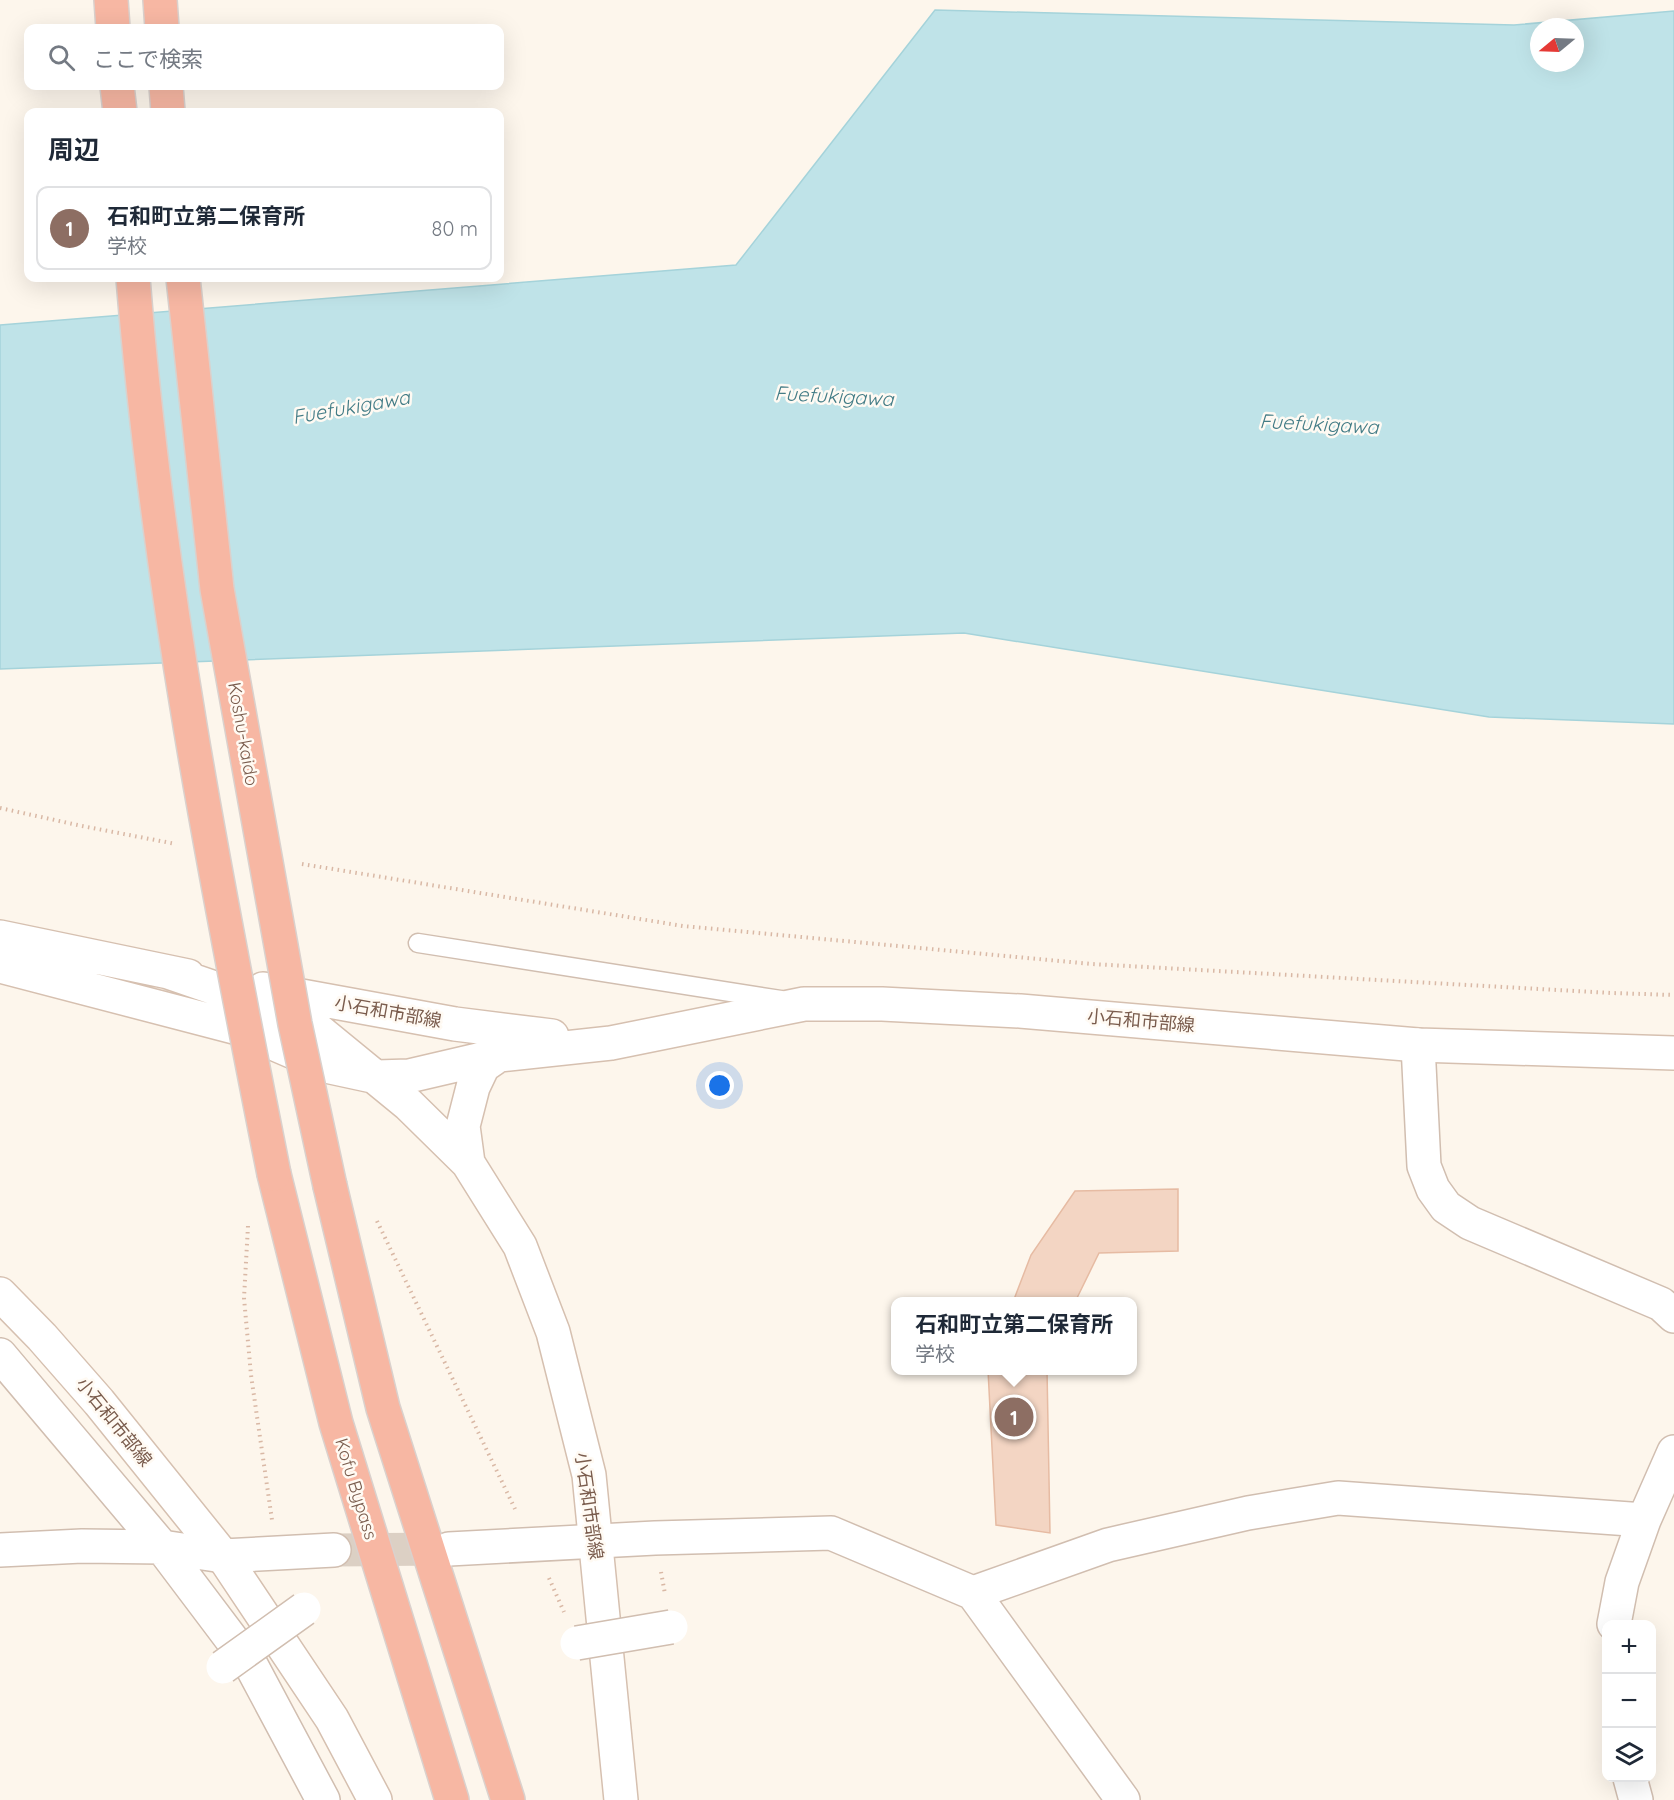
<!DOCTYPE html>
<html lang="ja">
<head>
<meta charset="utf-8">
<style>
	body { margin:0; font-family:Quicksand,"Noto Sans JP",sans-serif; background:#f2f2f3; color:#1f2937 }
	.controls { position:absolute; right:18px; bottom:18px; display:grid; overflow:hidden; border-radius:12px; box-shadow:0 6px 24px #0002 }
	.controls button { width:54px; height:54px; display:grid; place-items:center; padding:0; border:0; border-bottom:2px solid #e0e1e3; background:#fff; color:#1f2937; font:30px sans-serif }
	.compass { position:absolute; left:1530px; top:18px; width:54px; height:54px; border-radius:50%; background:#fff; box-shadow:0 6px 24px #0002; rotate:251deg }
	.you { position:absolute; left:720px; top:1086px; width:21px; height:21px; margin:-15px; border:4px solid #fff; border-radius:50%; background:#1a73e8; box-shadow:0 0 0 9px #1a73e833 }
	.badge { display:grid; place-items:center; width:39px; height:39px; border-radius:50%; background:#0b8043; color:#fff; font-size:20px; font-weight:700 }
	.pin { position:absolute; translate:-50% -50%; border:3px solid #fff; box-shadow:0 2px 6px #0006 }
	.popup { position:absolute; left:891px; top:1297px; width:246px; height:78px; box-sizing:border-box; display:grid; place-content:center; border-radius:12px; background:#fff; filter:drop-shadow(0 2px 4px #0005); font-size:20px; white-space:nowrap; color:#747a83 }
	.popup b { font-size:22px; color:#1f2937 }
	.popup::after { content:''; position:absolute; left:50%; top:100%; margin-left:-12px; border:12px solid transparent; border-top-color:#fff }
	.list { margin:0; padding:0; list-style:none }
	h2 { display:flex; justify-content:space-between; align-items:center; height:78px; margin:0; padding:0 24px; font-size:26px }
	h2 small { font-size:20px; font-weight:400; color:#747a83 }
	.list li { display:grid; grid-template-columns:39px 1fr auto; gap:18px; align-items:center; box-sizing:border-box; height:84px; margin:0 12px 12px; padding:0 12px; border:2px solid #e0e1e3; border-radius:12px }
	.list b { display:block; font-size:22px; white-space:nowrap }
	.list p { margin:0; font-size:20px; white-space:nowrap; color:#747a83 }
	.list em { font-size:20px; font-style:normal; color:#747a83 }
	.icon { flex:none; width:33px; height:33px; fill:none; stroke:currentColor; stroke-width:2; stroke-linecap:round; stroke-linejoin:round }
	.map { position:relative; flex:none; width:1674px; height:1800px; overflow:hidden }
	.search { position:absolute; background:#fff; box-shadow:0 6px 24px #0002; left:24px; top:24px; width:480px; height:66px; display:flex; align-items:center; gap:15px; box-sizing:border-box; padding:0 21px; border-radius:12px; color:#747a83; font-size:22px }
	.panel { position:absolute; background:#fff; box-shadow:0 6px 24px #0002; left:24px; top:108px; width:480px; height:174px; border-radius:12px }
	.map>svg:first-child { display:block }
</style>
</head>
<body>
<div class="map">
<svg width="1674" height="1800" viewBox="0 0 1674 1800">
	<rect width="100%" height="100%" fill="#fdf6ec"/>
	<path fill="#bfe3e8" stroke="#a5d3da" stroke-width="1.5" fill-rule="evenodd" d="M935,10L1514,25L1674,11V724L1489,717L964,633L0,669V325L736,265ZM1539,27H1575V63H1539Z"/>
	<path fill="#f3d5c3" stroke="#e6bba3" stroke-width="1.5" d="M1178,1189V1251L1099,1253L1075,1302H1013L1031,1255L1075,1191Z
		M988,1370H1047L1050,1533L996,1525Z"/>
	<g fill="none" stroke-linecap="round" stroke-linejoin="round">
		<path stroke="#dcd0c4" stroke-width="33" stroke-dasharray="33 16" stroke-linecap="butt" d="M334,1550L449,1549"/>
		<g stroke="#d1beb0" stroke-width="21">
			<path id="lane" d="M418,943L781,1000"/>
		</g>
		<g stroke="#d1beb0" stroke-width="36">
			<path id="street" d="M1418,1045L1424,1166L1433,1189L1446,1207L1470,1223L1661,1304L1674,1316
				M0,1355L162,1547L251,1665L323,1800
				M449,1549L655,1538L831,1533L973,1593L1123,1800
				M0,1550L82,1546L162,1547L223,1556L334,1550
				M973,1593L1108,1545L1248,1513L1338,1498L1644,1520
				M1614,1624L1622,1582L1644,1520L1674,1452
				M1630,1778L1636,1800"/>
		</g>
		<g stroke="#d6c0b0" stroke-width="36">
			<path id="secondary" d="M0,937L188,976
				M0,966L238,1028L326,1066L377,1077L409,1076L499,1055L611,1043L804,1004H882L1020,1011L1418,1045L1674,1053
				M168,972L267,1006L314,1027L408,1104L468,1163L520,1246L553,1332L589,1475L621,1800
				M263,989L455,1024L552,1036
				M468,1163L463,1126L473,1087L483,1066L499,1055
				M0,1294L42,1337L99,1402L223,1556L332,1719L375,1800"/>
		</g>
		<g stroke="#dad1cd" stroke-width="36">
			<path id="highway" d="M111,0L113,28
				M160,0L162,28
				M117,86L120,112
				M166,86L168,112
				M274,1174L336,1423L452,1800
				M330,1186L383,1408L508,1800"/>
		</g>
		<path stroke="#d9b8a5" stroke-width="4" stroke-dasharray="1.5 4.5" stroke-linecap="butt" d="M0,808L82,826L176,844
			M302,864L683,926L1092,964L1611,993L1674,995
			M377,1221L515,1509
			M248,1226L244,1298L251,1375L272,1520
			M661,1572L665,1594
			M549,1578L564,1612"/>
		<use href="#lane" stroke="#fff" stroke-width="18"/>
		<use href="#street" stroke="#fff" stroke-width="33"/>
		<use href="#secondary" stroke="#fff" stroke-width="33"/>
		<use href="#highway" stroke="#f7b7a3" stroke-width="33"/>
		<g stroke="#d1beb0" stroke-width="36" stroke-linecap="butt">
			<path id="street-bridge" d="M577,1643L671,1627
				M223,1667L304,1609"/>
		</g>
		<g stroke="#dad1cd" stroke-width="36" stroke-linecap="butt">
			<path id="highway-bridge" d="M133,278C157,579 215,878 274,1174
				M183,278L217,589L295,1024L330,1186"/>
		</g>
		<use href="#street-bridge" stroke="#fff" stroke-width="33"/>
		<use href="#highway-bridge" stroke="#f7b7a3" stroke-width="33"/>
	</g>
	<g text-anchor="middle" stroke-width="5" stroke-linejoin="round" paint-order="stroke">
		<g font-size="18" fill="#7a5c4d" stroke="#fffaf3">
			<text transform="translate(243 734) rotate(80)" y="6">Koshu-kaido</text>
			<text transform="translate(388 1012) rotate(10)" y="6">小石和市部線</text>
			<text transform="translate(1141 1021) rotate(5)" y="6">小石和市部線</text>
			<text transform="translate(114 1422) rotate(51)" y="6">小石和市部線</text>
			<text transform="translate(356 1489) rotate(73)" y="6">Kofu Bypass</text>
			<text transform="translate(589 1506) rotate(82)" y="6">小石和市部線</text>
		</g>
		<g font-size="20" font-style="italic" fill="#437c86" stroke="#fffaf3">
			<text transform="translate(834 396) rotate(3)" y="7">Fuefukigawa</text>
			<text transform="translate(351 407) rotate(-10)" y="7">Fuefukigawa</text>
			<text transform="translate(1319 424) rotate(3)" y="7">Fuefukigawa</text>
		</g>
	</g>
</svg>
<div class="controls">
<button>+</button>
<button>−</button>
<button><svg class="icon" aria-label="layers" viewBox="0 0 24 24"><path d="M12 4l9 5-9 5-9-5zM3 14l9 5 9-5"/></svg></button>
</div>
<svg class="compass" viewBox="-18 -18 36 36"><path d="M0-13l5 13h-10z" fill="#e53935"/><path d="M0 13l5-13h-10z" fill="#747a83"/></svg>
<div class="you"></div>
<div class="pin badge" style="left:1014px;top:1417px;background:#8d6e63">1</div>
<div class="popup"><b>石和町立第二保育所</b>学校</div>
<div class="search"><svg class="icon" aria-label="search" viewBox="0 0 24 24"><circle cx="10" cy="10" r="6"/><path d="M15 15l6 6"/></svg>ここで検索</div>
<section class="panel">
<h2>周辺<small></small></h2>
<ul class="list">
<li><span class="badge" style="background:#8d6e63">1</span><div><b>石和町立第二保育所</b><p>学校</p></div><em>80 m</em></li>
</ul>
</section>
</div>
</body>
</html>
